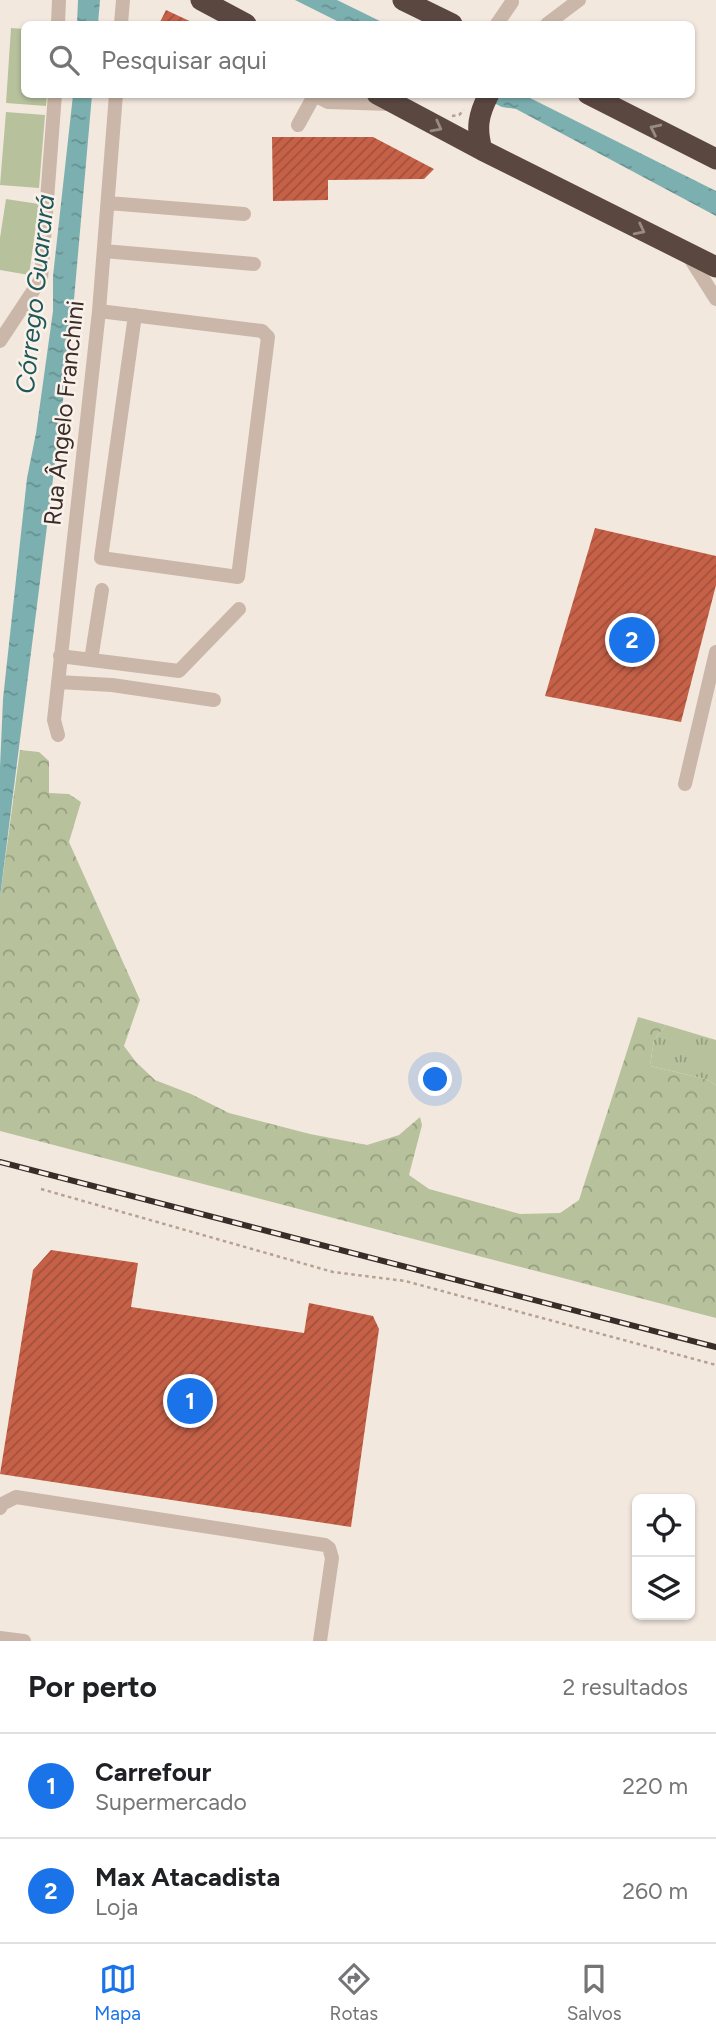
<!DOCTYPE html>
<html lang="pt">
<head>
<meta charset="utf-8">
<style>
	body { margin:0; font-family:Figtree,sans-serif; background:#f2f2f2; color:#202124 }
	.controls { position:absolute; right:21px; bottom:21px; display:grid; overflow:hidden; border-radius:10px; box-shadow:0 2px 5px #0004 }
	.controls button { width:63px; height:63px; display:grid; place-items:center; padding:0; border:0; border-bottom:2px solid #e0e0e0; background:#fff; color:#202124; font:35px sans-serif }
	.you { position:absolute; left:436px; top:1080px; width:24px; height:24px; margin:-18px; border:5px solid #fff; border-radius:50%; background:#1a73e8; box-shadow:0 0 0 10px #1a73e833 }
	.badge { display:grid; place-items:center; width:46px; height:46px; border-radius:50%; background:#1a73e8; color:#fff; font-size:23px; font-weight:700 }
	.pin { position:absolute; translate:-50% -50%; border:4px solid #fff; box-shadow:0 2px 7px #0006 }
	.list { margin:0; padding:0; list-style:none }
	h2 { display:flex; justify-content:space-between; align-items:center; height:91px; margin:0; padding:0 28px; font-size:30px }
	h2 small { font-size:23px; font-weight:400; color:#757577 }
	.list li { display:grid; grid-template-columns:46px 1fr auto; gap:21px; align-items:center; box-sizing:border-box; height:105px; padding:0 28px; border-top:2px solid #e0e0e0 }
	.list b { display:block; font-size:26px; white-space:nowrap }
	.list p { margin:0; font-size:23px; white-space:nowrap; color:#757577 }
	.list em { font-size:23px; font-style:normal; color:#757577 }
	.icon { flex:none; width:38px; height:38px; fill:none; stroke:currentColor; stroke-width:2; stroke-linecap:round; stroke-linejoin:round }
	.map { position:relative; flex:none; width:716px; height:1641px; overflow:hidden }
	.search { position:absolute; background:#fff; box-shadow:0 2px 5px #0004; left:21px; right:21px; top:21px; height:77px; display:flex; align-items:center; gap:18px; box-sizing:border-box; padding:0 24px; border-radius:10px; color:#757577; font-size:26px }
	.sheet { height:301px; background:#fff }
	nav { display:flex; justify-content:space-around; align-items:center; box-sizing:border-box; height:98px; border-top:2px solid #e0e0e0; background:#fff; font-size:19px; color:#757577 }
	nav a { display:grid; justify-items:center; gap:4px }
	nav .on { color:#1a73e8 }
	.map>svg:first-child { display:block }
</style>
</head>
<body>
<div class="map">
<svg width="716" height="1641" viewBox="0 0 716 1641">
	<defs>
		<pattern id="grass-tufts" width="24" height="20" patternUnits="userSpaceOnUse" patternTransform="scale(1.75)"><rect width="24" height="20" fill="#b7c29d"/><path d="M3 7l-1-3M5 7V3M7 7l1-3M15 17l-1-3M17 17v-4M19 17l1-3" fill="none" stroke="#969e80"/></pattern>
		<pattern id="forest-crowns" width="20" height="18" patternUnits="userSpaceOnUse" patternTransform="scale(1.75)"><rect width="20" height="18" fill="#b7c29d"/><path d="M2 6a3 3 0 1 1 6 0M12 15a3 3 0 1 1 6 0" fill="none" stroke="#969e80"/></pattern>
		<pattern id="water-ripples" width="26" height="14" patternUnits="userSpaceOnUse" patternTransform="scale(1.75)"><rect width="26" height="14" fill="#7cb0b0"/><path d="M2 4q2-2 4 0t4 0M15 11q2-2 4 0t4 0" fill="none" stroke="#67908f"/></pattern>
		<pattern id="building-hatch" width="6" height="6" patternUnits="userSpaceOnUse" patternTransform="scale(1.75)"><rect width="6" height="6" fill="#c66148"/><path d="M-1 1l2-2M0 6l6-6M5 7l2-2" fill="none" stroke="#a2503c"/></pattern>
	</defs>
	<rect width="100%" height="100%" fill="#f3e8de"/>
	<path fill="url(#grass-tufts)" d="M666,1025L716,1040V1085L706,1079L650,1066L654,1040Z"/>
	<path fill="url(#forest-crowns)" d="M20,750L39,752L49,761V793L69,794L81,802L69,842L140,1000L124,1046L136,1062L155,1080L191,1094L229,1113L310,1134L367,1145L399,1135L420,1117L422,1125L409,1175L429,1189L520,1214L560,1213L579,1200L638,1017L666,1025L654,1040L650,1066L706,1079L716,1085V1318L0,1131V897Z"/>
	<path fill="#b7c29d" d="M11,28L24,29V94L47,95L46,106L6,103Z
		M6,112L45,115L39,188L0,185Z
		M6,199L39,204L29,275L0,270V238Z"/>
	<path fill="url(#water-ripples)" d="M78,0H100L98,24H77Z
		M295,0H337L386,24H343Z
		M73,95H92L70,345L0,897V767L3,699L27,478L36,433L53,311V276Z
		M478,95H524L716,191V216L516,109L502,107Z"/>
	<path fill="url(#building-hatch)" d="M166,10L196,24H159Z
		M272,137H373L434,169L424,179L328,180V200L273,201Z
		M595,528L716,556V585L681,722L545,696Z
		M51,1250L138,1263L131,1307L304,1333L309,1303L373,1316L379,1329L351,1527L0,1474L33,1270Z"/>
	<g fill="none" stroke-linecap="round" stroke-linejoin="round">
		<path stroke="#b7a193" stroke-width="2.5" stroke-dasharray="3.5 3.5" stroke-linecap="butt" d="M452,116L459,115L464,110
			M41,1189L333,1272L405,1281L716,1365"/>
		<path stroke="#cbb7a9" stroke-width="14" d="M58,24L59,0
			M121,24L123,0
			M497,24L512,2
			M547,24L579,0
			M312,94L328,102L390,104
			M298,125L314,96
			M108,203L244,214
			M104,251L254,264
			M688,255L716,299
			M99,311L262,331L268,337L238,577L101,558L135,315
			M0,341L41,279L55,94
			M60,656L179,671L239,609
			M91,660L102,590
			M58,682L112,685L214,700
			M58,735L54,720L99,311L116,94
			M685,784L716,652
			M0,1508L2,1504L16,1497L325,1545L329,1548L332,1558L320,1641
			M0,1638L24,1641"/>
		<path stroke="#594740" stroke-width="21" d="M201,0L246,24
			M403,0L452,24
			M377,94L482,150L716,267
			M588,94L716,159
			M482,150C476,128 478,115 489,94"/>
		<g stroke="#382d29" stroke-width="6">
			<path id="rail" d="M0,1162L716,1347"/>
		</g>
		<use href="#rail" stroke="#faf2ea" stroke-width="3.5" stroke-dasharray="10" stroke-linecap="butt"/>
	</g>
	<defs><path id="oneway-chevron" d="M-2-3.5L2.5 0L-2 3.5" fill="none" stroke-width="1.6" stroke-linecap="round" stroke-linejoin="round" transform="scale(1.75)"/></defs>
	<g stroke="#998b84">
		<use href="#oneway-chevron" transform="translate(437 127) rotate(28)"/>
		<use href="#oneway-chevron" transform="translate(655 129) rotate(-154)"/>
		<use href="#oneway-chevron" transform="translate(640 230) rotate(27)"/>
	</g>
	<g text-anchor="middle" stroke-width="5" stroke-linejoin="round" paint-order="stroke">
		<g font-size="24" fill="#382d29" stroke="#faf2ea">
			<text transform="translate(64 413) rotate(-84)" y="8">Rua Ângelo Franchini</text>
		</g>
		<g font-size="26" font-style="italic" fill="#1e595a" stroke="#faf2ea">
			<text transform="translate(35 294) rotate(-84)" y="9">Córrego Guarará</text>
		</g>
	</g>
</svg>
<div class="controls">
<button><svg class="icon" aria-label="locate" viewBox="0 0 24 24"><circle cx="12" cy="12" r="6"/><path d="M12 2v4M12 18v4M2 12h4M18 12h4"/></svg></button>
<button><svg class="icon" aria-label="layers" viewBox="0 0 24 24"><path d="M12 4l9 5-9 5-9-5zM3 14l9 5 9-5"/></svg></button>
</div>
<div class="you"></div>
<div class="pin badge" style="left:190px;top:1401px">1</div>
<div class="pin badge" style="left:632px;top:640px">2</div>
<div class="search"><svg class="icon" aria-label="search" viewBox="0 0 24 24"><circle cx="10" cy="10" r="6"/><path d="M15 15l6 6"/></svg>Pesquisar aqui</div>
</div>
<section class="sheet">
<h2>Por perto<small>2 resultados</small></h2>
<ul class="list">
<li><span class="badge">1</span><div><b>Carrefour</b><p>Supermercado</p></div><em>220 m</em></li>
<li><span class="badge">2</span><div><b>Max Atacadista</b><p>Loja</p></div><em>260 m</em></li>
</ul>
</section>
<nav>
<a class="on"><svg class="icon" aria-label="map" viewBox="0 0 24 24"><path d="M3 6l6-2 6 2 6-2v14l-6 2-6-2-6 2zM9 4v14M15 6v14"/></svg>Mapa</a>
<a><svg class="icon" aria-label="directions" viewBox="0 0 24 24"><path d="M12 3l9 9-9 9-9-9zM9 14v-3h6M13 9l2 2-2 2"/></svg>Rotas</a>
<a><svg class="icon" aria-label="saved" viewBox="0 0 24 24"><path d="M7 4h10v16l-5-4-5 4z"/></svg>Salvos</a>
</nav>
</body>
</html>
